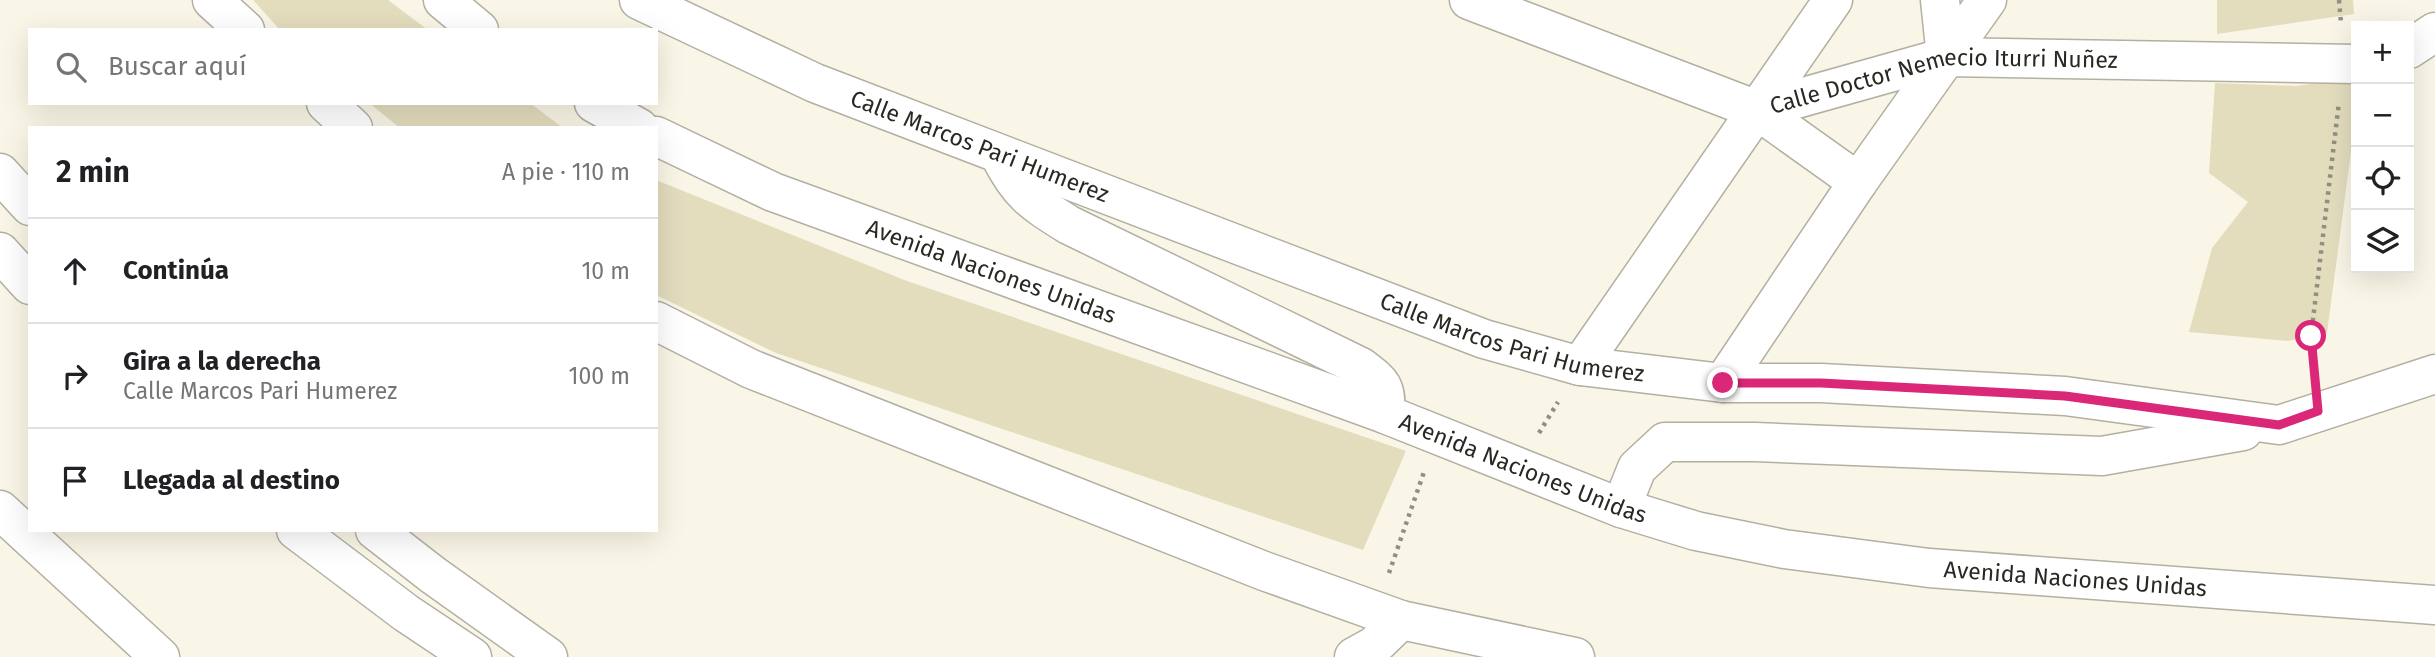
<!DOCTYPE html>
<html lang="es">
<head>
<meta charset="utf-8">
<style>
	body { margin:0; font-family:"Fira Sans",sans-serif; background:#f2f2f2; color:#202124 }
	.controls { position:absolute; right:21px; top:21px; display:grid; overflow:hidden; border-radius:0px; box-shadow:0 7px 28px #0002 }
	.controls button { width:63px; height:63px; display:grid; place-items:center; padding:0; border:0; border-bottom:2px solid #e0e0e0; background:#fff; color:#202124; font:35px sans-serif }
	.stop { position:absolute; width:21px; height:21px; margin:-16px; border:5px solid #db2777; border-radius:50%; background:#fff }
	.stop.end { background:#db2777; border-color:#fff; box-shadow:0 2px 7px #0008 }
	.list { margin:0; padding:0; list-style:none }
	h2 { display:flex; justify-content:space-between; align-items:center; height:91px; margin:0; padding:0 28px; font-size:30px }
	h2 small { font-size:23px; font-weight:400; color:#757577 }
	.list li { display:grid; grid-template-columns:46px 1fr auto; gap:21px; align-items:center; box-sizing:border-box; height:105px; padding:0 28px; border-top:2px solid #e0e0e0 }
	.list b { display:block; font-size:26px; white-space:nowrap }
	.list p { margin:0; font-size:23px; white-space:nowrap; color:#757577 }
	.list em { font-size:23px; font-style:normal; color:#757577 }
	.icon { flex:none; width:38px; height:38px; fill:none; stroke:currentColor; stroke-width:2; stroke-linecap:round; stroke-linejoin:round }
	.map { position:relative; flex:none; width:2435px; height:657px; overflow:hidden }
	.search { position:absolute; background:#fff; box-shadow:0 7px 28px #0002; left:28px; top:28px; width:630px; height:77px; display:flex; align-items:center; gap:18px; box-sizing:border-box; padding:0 24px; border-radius:0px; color:#757577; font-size:26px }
	.panel { position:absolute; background:#fff; box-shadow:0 7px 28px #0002; left:28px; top:126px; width:630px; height:406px; border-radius:0px }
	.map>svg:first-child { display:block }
</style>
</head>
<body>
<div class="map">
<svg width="2435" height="657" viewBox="0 0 2435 657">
	<rect width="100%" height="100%" fill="#f9f6e7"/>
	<path fill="#e3dcbd" d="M253,0H388L428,30H280Z
		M2217,0H2353L2354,14L2217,34Z
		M2356,77V114L2327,333L2288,341L2189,332L2212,248L2248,202L2209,173L2215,83L2297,86Z
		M369,103H530L563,128H400Z
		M656,180L907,281L1406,451L1363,550L776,353L656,295Z"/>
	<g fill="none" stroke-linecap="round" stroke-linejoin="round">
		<g stroke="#b3b0a2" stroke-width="41">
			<g id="minor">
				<path d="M212,0L245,30"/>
				<path id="s1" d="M639,0L815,83L1484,339L1580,366L1723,383H1821L2065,396L2279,425L2435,374"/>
				<path d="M1469,0L1757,110L1858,182"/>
				<path d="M1940,0L1946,57"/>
				<path d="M2409,49L2435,32"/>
				<path d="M326,103L353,128"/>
				<path id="s2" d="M1757,110L1946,57L2356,64"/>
				<path d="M999,154C1019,194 1032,202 1069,225L1361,367C1382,383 1387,386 1385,414"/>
				<path d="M656,321L751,369L1264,571L1401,620L1575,657"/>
				<path d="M1580,366L1833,0"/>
				<path d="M1723,383L1858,182L1987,0"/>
				<path d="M1621,508L1637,468L1665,442H1755L2102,456L2243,431"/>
				<path d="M0,510L160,657"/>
				<path d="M1354,657L1374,646L1401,620"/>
			</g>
		</g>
		<g stroke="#b3b0a2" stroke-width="41">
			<g id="tertiary">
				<path d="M443,0L479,30"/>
				<path d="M594,103L639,128"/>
				<path id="s3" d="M656,136L773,192L1385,414L1621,508L1696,531L1784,549L1929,568L2435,605"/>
			</g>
		</g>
		<g stroke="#b3b0a2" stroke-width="41">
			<path id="motorway" d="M0,173L30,206
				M0,252L30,285
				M296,530L406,613L472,657
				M375,530L433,575L548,657"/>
		</g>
		<path stroke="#918f84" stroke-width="4.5" stroke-dasharray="3.5 5" stroke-linecap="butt" d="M2339,0L2341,23
			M2315,372L2311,336L2339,102
			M1539,433L1558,402
			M1389,573L1424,472"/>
		<use href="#minor" stroke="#fff" stroke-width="38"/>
		<use href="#tertiary" stroke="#fff" stroke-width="38"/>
		<use href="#motorway" stroke="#fff" stroke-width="38"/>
	</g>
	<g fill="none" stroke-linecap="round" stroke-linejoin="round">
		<path stroke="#db2777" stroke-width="9" d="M1723,383H1821L2065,396L2279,425L2318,411L2311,336"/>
	</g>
	<g text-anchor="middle" stroke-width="5" stroke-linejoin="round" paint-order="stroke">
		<g font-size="23" fill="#292822" stroke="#fff">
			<text dy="8" stroke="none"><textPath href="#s2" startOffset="191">Calle Doctor Nemecio Iturri Nuñez</textPath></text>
			<text dy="8" stroke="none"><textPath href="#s1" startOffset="371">Calle Marcos Pari Humerez</textPath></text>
			<text dy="8" stroke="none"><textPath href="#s3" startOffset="362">Avenida Naciones Unidas</textPath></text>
			<text dy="8" stroke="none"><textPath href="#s1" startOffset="938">Calle Marcos Pari Humerez</textPath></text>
			<text dy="8" stroke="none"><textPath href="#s3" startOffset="929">Avenida Naciones Unidas</textPath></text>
			<text dy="8" stroke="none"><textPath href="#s3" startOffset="1496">Avenida Naciones Unidas</textPath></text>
		</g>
	</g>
</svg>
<div class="controls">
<button>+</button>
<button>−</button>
<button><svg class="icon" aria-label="locate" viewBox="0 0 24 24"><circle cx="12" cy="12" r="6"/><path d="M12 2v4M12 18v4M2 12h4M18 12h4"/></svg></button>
<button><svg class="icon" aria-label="layers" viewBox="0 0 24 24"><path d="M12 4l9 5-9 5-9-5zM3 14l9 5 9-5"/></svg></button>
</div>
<div class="stop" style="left:2311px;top:336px"></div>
<div class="stop end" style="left:1723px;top:383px"></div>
<div class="search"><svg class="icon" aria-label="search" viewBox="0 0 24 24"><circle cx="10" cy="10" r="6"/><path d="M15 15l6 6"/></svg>Buscar aquí</div>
<section class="panel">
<h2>2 min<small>A pie · 110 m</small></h2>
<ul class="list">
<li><svg class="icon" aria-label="ahead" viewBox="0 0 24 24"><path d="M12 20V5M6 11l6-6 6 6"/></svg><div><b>Continúa</b></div><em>10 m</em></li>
<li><svg class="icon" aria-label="right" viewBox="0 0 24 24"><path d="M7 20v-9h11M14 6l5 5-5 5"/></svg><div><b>Gira a la derecha</b><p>Calle Marcos Pari Humerez</p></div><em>100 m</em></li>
<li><svg class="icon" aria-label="arrive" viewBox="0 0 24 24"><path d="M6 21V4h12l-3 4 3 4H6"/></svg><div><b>Llegada al destino</b></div></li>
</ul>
</section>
</div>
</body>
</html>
